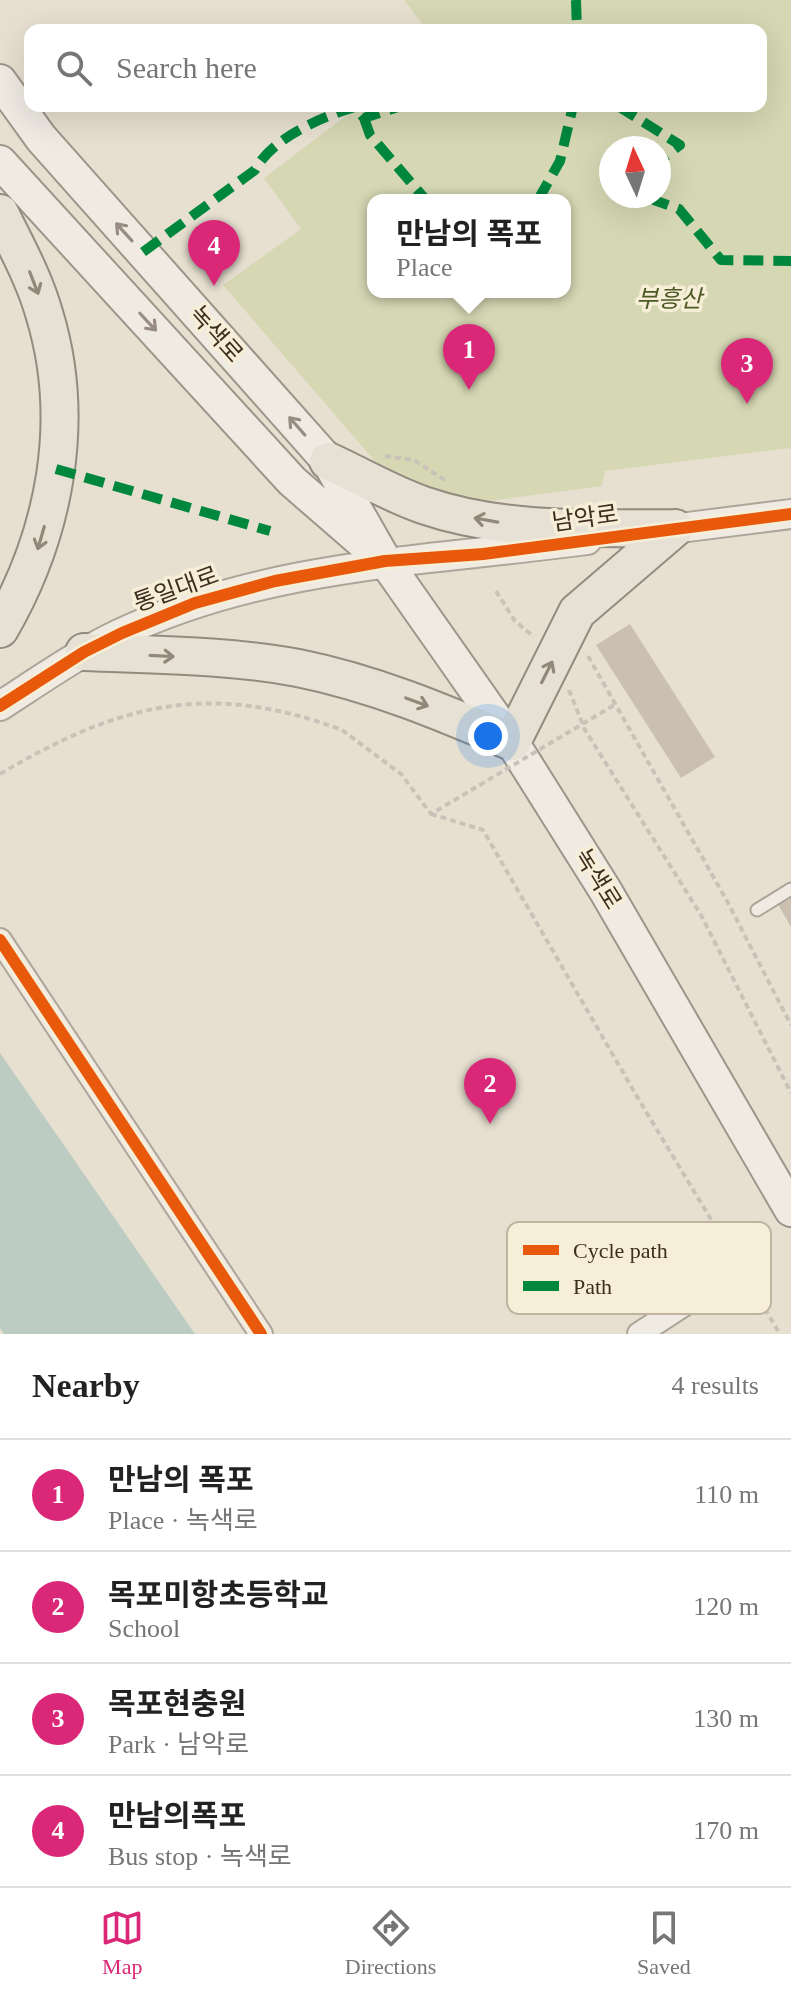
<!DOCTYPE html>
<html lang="en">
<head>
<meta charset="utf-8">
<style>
	body { margin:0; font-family:"Times New Roman","Noto Sans KR",serif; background:#f6f6f6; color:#222 }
	.compass { position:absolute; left:599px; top:136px; width:72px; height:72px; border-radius:50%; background:#fff; box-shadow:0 8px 32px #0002; rotate:356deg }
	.you { position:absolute; left:488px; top:736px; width:28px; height:28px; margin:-20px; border:6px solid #fff; border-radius:50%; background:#1a73e8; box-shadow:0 0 0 12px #1a73e833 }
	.badge { display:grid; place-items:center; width:52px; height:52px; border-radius:50%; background:#db2777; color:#fff; font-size:26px; font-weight:700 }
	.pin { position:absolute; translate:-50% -66px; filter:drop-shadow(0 2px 4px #0008) }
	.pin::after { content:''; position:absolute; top:42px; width:28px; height:24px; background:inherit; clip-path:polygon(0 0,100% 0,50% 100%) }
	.popup { position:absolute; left:367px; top:194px; width:204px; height:104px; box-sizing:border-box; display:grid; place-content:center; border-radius:16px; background:#fff; filter:drop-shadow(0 2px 6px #0005); font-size:26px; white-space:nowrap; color:#767676 }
	.popup b { font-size:30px; color:#222 }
	.popup::after { content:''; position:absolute; left:50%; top:100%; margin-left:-16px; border:16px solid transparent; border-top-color:#fff }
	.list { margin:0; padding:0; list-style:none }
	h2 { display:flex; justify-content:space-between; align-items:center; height:104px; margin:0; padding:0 32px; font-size:34px }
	h2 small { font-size:26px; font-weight:400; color:#767676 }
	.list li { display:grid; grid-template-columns:52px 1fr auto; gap:24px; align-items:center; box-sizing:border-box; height:112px; padding:0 32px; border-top:2px solid #e0e0e0 }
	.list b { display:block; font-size:30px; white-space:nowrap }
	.list p { margin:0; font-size:26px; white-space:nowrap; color:#767676 }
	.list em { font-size:26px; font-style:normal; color:#767676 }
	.icon { flex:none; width:44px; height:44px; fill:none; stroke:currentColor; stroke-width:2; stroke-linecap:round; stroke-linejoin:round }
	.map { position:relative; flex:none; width:791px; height:1334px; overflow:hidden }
	.search { position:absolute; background:#fff; box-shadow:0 8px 32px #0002; left:24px; right:24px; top:24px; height:88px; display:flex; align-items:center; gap:20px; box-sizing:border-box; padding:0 28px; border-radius:16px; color:#767676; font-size:30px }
	.sheet { height:552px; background:#fff }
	nav { display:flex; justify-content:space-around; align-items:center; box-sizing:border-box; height:112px; border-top:2px solid #e0e0e0; background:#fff; font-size:22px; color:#767676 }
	nav a { display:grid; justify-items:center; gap:4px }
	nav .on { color:#db2777 }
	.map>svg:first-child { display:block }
</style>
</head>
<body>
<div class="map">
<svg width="791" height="1334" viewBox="0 0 791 1334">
	<rect width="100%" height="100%" fill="#e7e0d1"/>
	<path fill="#d6d7b3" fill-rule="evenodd" d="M404,0H791V448L605,471L602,486L490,501L428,490L379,466L223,285L301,229L264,178L359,106H761V30H427ZM611,148H659V196H611ZM373,200H565V292H373Z"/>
	<path fill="#bcccc2" d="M0,1053L195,1334H4L0,1328Z"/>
	<path fill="#cbbfb2" d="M630,624L715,757L681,778L596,645Z
		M791,893V927L776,901Z"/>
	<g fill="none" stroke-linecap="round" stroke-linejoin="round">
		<g stroke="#ada599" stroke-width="15">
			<path id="service" d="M757,910L791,889"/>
		</g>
		<g stroke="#ada599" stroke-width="26">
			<path id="minor" d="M0,940L261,1334
				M639,1334L691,1300"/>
		</g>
		<g stroke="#ada599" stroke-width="32">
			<path id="tertiary" d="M656,531L791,514
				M0,706C39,681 77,654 119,634C266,564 429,561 587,540"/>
		</g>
		<g stroke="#9c958a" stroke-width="36">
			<path id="secondary" d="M0,81L41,138L328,461L385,561L512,742L605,890L791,1210
				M0,162L292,481L368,547"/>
		</g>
		<g stroke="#928b80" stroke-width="40">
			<path id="primary" d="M0,213C16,246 34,278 44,313C77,420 55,534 0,629
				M328,461C359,475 391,494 423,505C504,533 591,528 675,528
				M84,652C155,655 228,655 298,668C373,683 442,712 512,742L577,612L675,528"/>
		</g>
		<path stroke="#c8c2b9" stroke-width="4" stroke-dasharray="6 4" stroke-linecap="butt" d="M385,456L414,460L446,481
			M496,591L515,621L534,637
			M588,656L727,901L791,1025
			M569,690L585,730L701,915L791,1093
			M0,774C118,704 209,680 342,730
			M431,814L483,830L639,1100L780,1334"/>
		<use href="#service" stroke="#efebe3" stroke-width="11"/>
		<use href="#minor" stroke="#efebe3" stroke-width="22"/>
		<use href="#tertiary" stroke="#efebe3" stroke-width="28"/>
		<use href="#secondary" stroke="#efebe3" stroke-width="32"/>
		<use href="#primary" stroke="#e6e1d4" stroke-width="36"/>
		<path stroke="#c8c2b9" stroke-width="4" stroke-dasharray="6 4" stroke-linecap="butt" d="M342,730L401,774L431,814L616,704"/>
		<path stroke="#00873e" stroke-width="10" stroke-dasharray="20 10" stroke-linecap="butt" d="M576,0L577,30
			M618,106L680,145L659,161
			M364,118L370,135L426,200
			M651,196L654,200L679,209L721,260L791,261
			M538,200L560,161L573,106
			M143,252L255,170C272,138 321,117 355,107L364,118L401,106
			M56,469L270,531"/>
		<g stroke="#f7eed8" stroke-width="17">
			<path id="cycleway" d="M0,706L84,652L122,633L195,603L275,581L385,561L483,554L791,514
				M0,940L261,1334"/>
		</g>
		<use href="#cycleway" stroke="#e8590c" stroke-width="12"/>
	</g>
	<defs><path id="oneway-shaft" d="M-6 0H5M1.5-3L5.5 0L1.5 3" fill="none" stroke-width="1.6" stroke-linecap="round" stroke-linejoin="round" transform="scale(2)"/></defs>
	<g stroke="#968c82">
		<use href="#oneway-shaft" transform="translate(124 232) rotate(-132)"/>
		<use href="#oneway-shaft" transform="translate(148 322) rotate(47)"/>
		<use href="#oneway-shaft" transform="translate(297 426) rotate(-131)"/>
	</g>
	<g stroke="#92887a">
		<use href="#oneway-shaft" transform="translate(34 283) rotate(69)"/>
		<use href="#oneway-shaft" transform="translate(486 520) rotate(-170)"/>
		<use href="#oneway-shaft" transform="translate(41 538) rotate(106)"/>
		<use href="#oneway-shaft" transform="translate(162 656) rotate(3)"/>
		<use href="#oneway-shaft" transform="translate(547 672) rotate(-63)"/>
		<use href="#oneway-shaft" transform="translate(417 702) rotate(20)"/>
	</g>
	<g text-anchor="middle" stroke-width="7" stroke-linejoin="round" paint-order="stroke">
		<g font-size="24" font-style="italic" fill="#4d5a26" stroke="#f7eed8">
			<text x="669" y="307">부흥산</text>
		</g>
		<g font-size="24" fill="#3d2e20" stroke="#f7eed8">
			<text transform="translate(216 334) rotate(48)" y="8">녹색로</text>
			<text transform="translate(585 518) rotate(-8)" y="8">남악로</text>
			<text transform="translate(176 589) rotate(-20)" y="8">통일대로</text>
			<text transform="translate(598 879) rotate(58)" y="8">녹색로</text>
		</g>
	</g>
	<rect x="507" y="1222" width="264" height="92" rx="12" fill="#f7eed8" stroke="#bfb4a1" stroke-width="2"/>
	<rect x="523" y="1245" width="36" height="10" fill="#e8590c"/>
	<rect x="523" y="1281" width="36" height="10" fill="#00873e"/>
	<g font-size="22" fill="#3d2e20">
		<text x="573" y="1258">Cycle path</text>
		<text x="573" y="1294">Path</text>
	</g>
</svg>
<svg class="compass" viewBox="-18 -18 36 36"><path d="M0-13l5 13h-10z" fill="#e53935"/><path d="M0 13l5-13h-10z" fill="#767676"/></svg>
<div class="you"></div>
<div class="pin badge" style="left:469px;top:390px">1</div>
<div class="popup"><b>만남의 폭포</b>Place</div>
<div class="pin badge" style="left:490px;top:1124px">2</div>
<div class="pin badge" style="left:747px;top:404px">3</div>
<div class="pin badge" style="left:214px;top:286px">4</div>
<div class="search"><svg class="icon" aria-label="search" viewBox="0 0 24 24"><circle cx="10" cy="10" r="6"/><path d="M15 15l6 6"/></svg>Search here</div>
</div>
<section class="sheet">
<h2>Nearby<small>4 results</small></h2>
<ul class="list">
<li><span class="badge">1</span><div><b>만남의 폭포</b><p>Place · 녹색로</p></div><em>110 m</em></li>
<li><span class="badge">2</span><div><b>목포미항초등학교</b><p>School</p></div><em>120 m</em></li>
<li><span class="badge">3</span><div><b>목포현충원</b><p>Park · 남악로</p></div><em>130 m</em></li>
<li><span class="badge">4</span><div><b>만남의폭포</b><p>Bus stop · 녹색로</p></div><em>170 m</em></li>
</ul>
</section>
<nav>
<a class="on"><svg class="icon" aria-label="map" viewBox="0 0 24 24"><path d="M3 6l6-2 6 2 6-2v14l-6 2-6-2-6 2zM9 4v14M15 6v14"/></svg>Map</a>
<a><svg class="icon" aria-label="directions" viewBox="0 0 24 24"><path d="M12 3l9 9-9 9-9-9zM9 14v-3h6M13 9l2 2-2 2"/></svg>Directions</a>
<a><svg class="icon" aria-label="saved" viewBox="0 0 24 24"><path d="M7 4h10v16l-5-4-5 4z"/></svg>Saved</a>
</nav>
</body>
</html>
